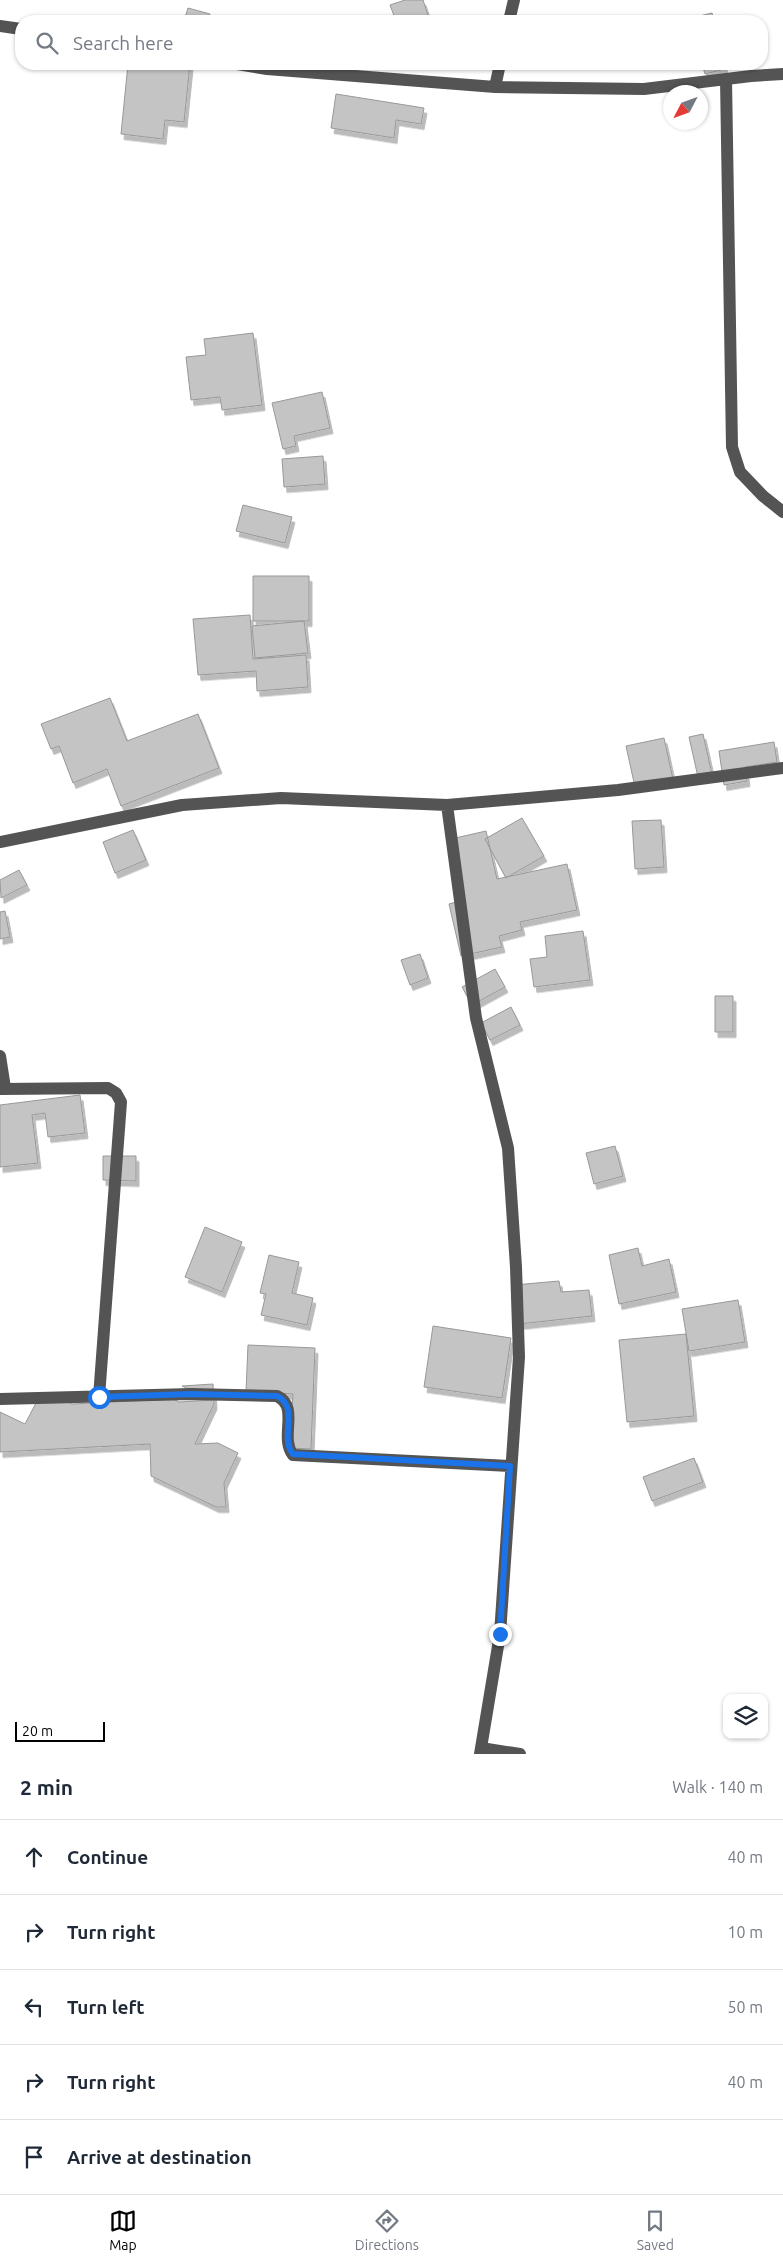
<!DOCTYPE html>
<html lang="en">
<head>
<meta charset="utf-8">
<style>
	body { margin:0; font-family:Ubuntu,sans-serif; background:#f6f6f7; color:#1f2937 }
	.controls { position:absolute; right:15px; bottom:15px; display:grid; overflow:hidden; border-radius:10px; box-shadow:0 1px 4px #0004 }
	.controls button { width:45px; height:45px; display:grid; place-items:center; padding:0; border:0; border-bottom:1px solid #e0e1e3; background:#fff; color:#1f2937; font:25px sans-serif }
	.compass { position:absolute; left:663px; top:85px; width:45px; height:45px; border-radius:50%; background:#fff; box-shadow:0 1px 4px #0004; rotate:229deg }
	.scale { position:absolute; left:15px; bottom:12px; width:90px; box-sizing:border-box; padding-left:5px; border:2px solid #000; border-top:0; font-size:14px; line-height:18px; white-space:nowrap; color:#000; -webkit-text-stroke:4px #fff; paint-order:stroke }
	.stop { position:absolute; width:15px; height:15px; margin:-11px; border:4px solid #1a73e8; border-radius:50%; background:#fff }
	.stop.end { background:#1a73e8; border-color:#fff; box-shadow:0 1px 5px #0008 }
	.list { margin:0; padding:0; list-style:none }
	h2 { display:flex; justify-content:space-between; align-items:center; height:65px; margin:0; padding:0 20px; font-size:21px }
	h2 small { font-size:16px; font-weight:400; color:#747a83 }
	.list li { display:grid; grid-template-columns:32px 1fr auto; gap:15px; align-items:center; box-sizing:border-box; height:75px; padding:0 20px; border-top:1px solid #e0e1e3 }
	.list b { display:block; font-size:19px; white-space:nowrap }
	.list em { font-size:16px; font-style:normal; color:#747a83 }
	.icon { flex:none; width:28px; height:28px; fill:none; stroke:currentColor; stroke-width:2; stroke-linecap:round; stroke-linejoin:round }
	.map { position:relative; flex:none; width:783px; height:1754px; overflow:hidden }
	.search { position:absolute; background:#fff; box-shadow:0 1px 4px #0004; left:15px; right:15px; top:15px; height:55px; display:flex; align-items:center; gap:12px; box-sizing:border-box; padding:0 18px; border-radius:20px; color:#747a83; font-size:19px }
	.sheet { height:440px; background:#fff }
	nav { display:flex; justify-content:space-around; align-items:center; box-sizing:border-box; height:70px; border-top:1px solid #e0e1e3; background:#fff; font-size:14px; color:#747a83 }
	nav a { display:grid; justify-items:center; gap:2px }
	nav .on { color:#000 }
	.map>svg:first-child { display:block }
</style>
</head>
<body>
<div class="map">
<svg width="783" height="1754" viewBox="0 0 783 1754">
	<defs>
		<filter id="shadow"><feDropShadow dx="3" dy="5.5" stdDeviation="0" flood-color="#0004"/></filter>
	</defs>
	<rect width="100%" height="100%" fill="#fff"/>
	<path fill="#c4c4c4" stroke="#989898" filter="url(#shadow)" d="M405,0H423L428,15L410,21H396L390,5Z
		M188,8L210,14L208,21H184Z
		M712,13L714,21H692L691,18Z
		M128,64H190L184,122L165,120L163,139L121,134Z
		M702,64H724L725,69L705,74Z
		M336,94L424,108L421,124L396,120L394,138L331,128Z
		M253,333L262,405L222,410L220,397L191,400L186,357L206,355L204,339Z
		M322,392L330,428L294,436L296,446L283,449L272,403Z
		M323,456L325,484L284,487L282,459Z
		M243,505L292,517L285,543L236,531Z
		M253,576H309V621H253Z
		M250,615L253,659L306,655L308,687L257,691L256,671L198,675L193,619Z
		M304,621L308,653L255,658L252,626Z
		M110,698L127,741L198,714L219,768L121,806L107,769L73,783L59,746L51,749L41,724Z
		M703,734L712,774L698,777L689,737Z
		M664,738L673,779L635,787L626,746Z
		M774,742L777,762L745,767L747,781L724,785L719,751Z
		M522,818L544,856L506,878L485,839Z
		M661,820L664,867L635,869L632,821Z
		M133,830L146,860L115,873L103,842Z
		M486,831L497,879L567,864L577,910L520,922L522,930L499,936L502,947L461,956L449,904L464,900L451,839Z
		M19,870L27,885L1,898L0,880Z
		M5,911L10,937L0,939V912Z
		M583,931L590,980L534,987L530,959L547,957L545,936Z
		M420,954L428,978L410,985L401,960Z
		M495,969L505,987L472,1005L462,987Z
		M715,996H733V1032H715Z
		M511,1007L520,1025L490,1040L481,1023Z
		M80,1095L85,1133L48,1137L45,1113L32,1115L38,1163L0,1167V1105Z
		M615,1146L623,1176L594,1184L586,1153Z
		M103,1156H136V1181L103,1180Z
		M205,1227L242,1242L222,1292L185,1277Z
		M638,1248L642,1266L669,1259L676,1292L619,1304L609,1255Z
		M269,1255L299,1262L292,1293L313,1298L307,1325L261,1315L266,1294L260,1293Z
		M559,1281L561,1292L589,1290L592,1316L519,1324L514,1285Z
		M738,1300L745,1342L689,1351L682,1309Z
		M433,1326L511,1338L502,1398L424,1387Z
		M686,1334L694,1416L627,1422L619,1340Z
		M248,1345L315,1348L311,1449L289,1448L293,1394L246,1391Z
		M213,1384L214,1404L195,1444L218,1443L238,1453L224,1483L226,1507H216L151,1476L150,1444L0,1452V1412L25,1424L36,1403L66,1401L72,1404L173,1399L179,1402L212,1400L182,1386Z
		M694,1458L703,1482L652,1501L643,1477Z"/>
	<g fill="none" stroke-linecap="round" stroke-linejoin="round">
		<path stroke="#545454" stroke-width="12" d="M509,21L514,0
			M0,26L21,29
			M237,64L267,69L495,87L644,89L751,76L783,74
			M726,79L732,447L740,472L763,496L783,512
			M495,87L500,64
			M447,805L476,1018L508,1148L516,1267L519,1357L500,1634L480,1754
			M0,842L182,805L281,798L447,805L618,790L783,768
			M0,1056L5,1088
			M0,1089L108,1088L116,1093L121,1102L99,1397
			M0,1399L191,1394L277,1396C300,1407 279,1437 293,1455L510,1466
			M481,1748L520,1754"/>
	</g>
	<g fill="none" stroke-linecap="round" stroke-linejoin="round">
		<path stroke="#1a73e8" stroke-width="6" d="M99,1397L191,1394L277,1396C300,1407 279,1437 293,1454L510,1466L500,1634"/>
	</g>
</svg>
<div class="controls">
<button><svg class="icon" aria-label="layers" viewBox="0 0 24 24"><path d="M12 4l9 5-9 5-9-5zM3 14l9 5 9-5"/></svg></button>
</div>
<svg class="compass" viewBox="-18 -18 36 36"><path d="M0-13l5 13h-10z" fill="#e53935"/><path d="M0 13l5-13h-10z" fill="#747a83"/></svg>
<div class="scale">20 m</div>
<div class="stop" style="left:99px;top:1397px"></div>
<div class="stop end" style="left:500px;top:1634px"></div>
<div class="search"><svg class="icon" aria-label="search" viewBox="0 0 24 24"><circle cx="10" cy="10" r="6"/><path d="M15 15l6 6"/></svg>Search here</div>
</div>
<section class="sheet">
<h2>2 min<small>Walk · 140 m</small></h2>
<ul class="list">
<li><svg class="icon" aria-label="ahead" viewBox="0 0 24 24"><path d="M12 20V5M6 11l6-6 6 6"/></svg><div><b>Continue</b></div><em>40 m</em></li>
<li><svg class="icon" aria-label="right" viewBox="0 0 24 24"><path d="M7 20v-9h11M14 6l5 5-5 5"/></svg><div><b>Turn right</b></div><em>10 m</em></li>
<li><svg class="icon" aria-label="left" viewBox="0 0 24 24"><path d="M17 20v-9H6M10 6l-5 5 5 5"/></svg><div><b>Turn left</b></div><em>50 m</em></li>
<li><svg class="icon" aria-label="right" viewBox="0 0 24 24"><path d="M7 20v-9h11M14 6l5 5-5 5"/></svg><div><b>Turn right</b></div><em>40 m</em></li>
<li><svg class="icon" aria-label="arrive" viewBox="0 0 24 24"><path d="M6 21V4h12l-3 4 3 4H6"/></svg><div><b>Arrive at destination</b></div></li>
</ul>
</section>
<nav>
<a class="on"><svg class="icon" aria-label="map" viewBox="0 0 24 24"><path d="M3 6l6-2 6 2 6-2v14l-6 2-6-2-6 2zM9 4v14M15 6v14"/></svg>Map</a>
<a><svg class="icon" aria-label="directions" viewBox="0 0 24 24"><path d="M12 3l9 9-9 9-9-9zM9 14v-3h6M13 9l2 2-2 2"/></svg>Directions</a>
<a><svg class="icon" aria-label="saved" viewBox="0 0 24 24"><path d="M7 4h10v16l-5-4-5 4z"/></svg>Saved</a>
</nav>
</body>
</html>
